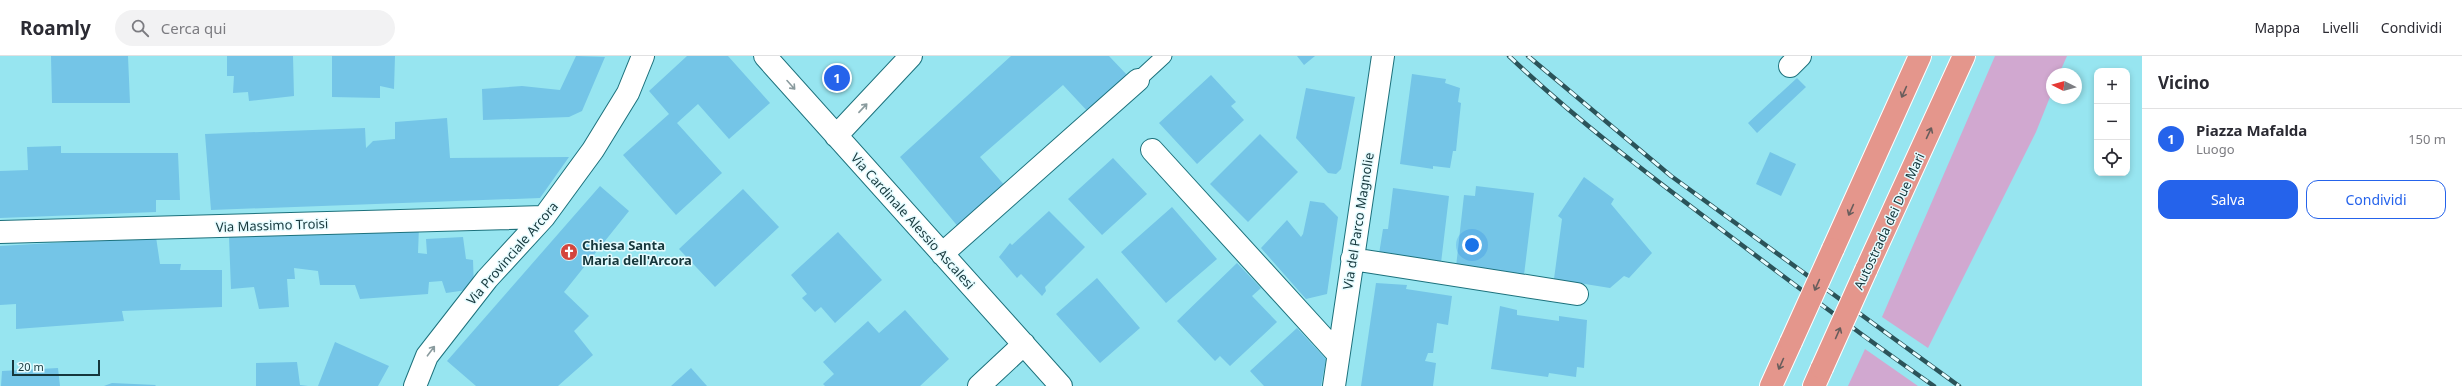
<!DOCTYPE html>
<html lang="it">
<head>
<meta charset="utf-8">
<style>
	body { margin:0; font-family:"Noto Sans",sans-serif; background:#f2f2f3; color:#2b2b33 }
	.controls { position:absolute; right:12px; top:12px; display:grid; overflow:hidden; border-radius:8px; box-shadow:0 2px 6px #0003 }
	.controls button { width:36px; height:36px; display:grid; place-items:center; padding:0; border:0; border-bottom:1px solid #e1e1e2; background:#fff; color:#2b2b33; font:20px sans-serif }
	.compass { position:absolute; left:2046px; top:12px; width:36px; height:36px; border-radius:50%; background:#fff; box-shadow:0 2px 6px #0003; rotate:276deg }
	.scale { position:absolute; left:12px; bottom:10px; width:88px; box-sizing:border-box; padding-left:4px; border:2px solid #16373c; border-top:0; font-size:11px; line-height:14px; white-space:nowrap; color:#16373c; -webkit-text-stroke:3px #e6fcff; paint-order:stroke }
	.you { position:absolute; left:1472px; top:189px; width:14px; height:14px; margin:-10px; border:3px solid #fff; border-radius:50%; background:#1a73e8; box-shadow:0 0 0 6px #1a73e833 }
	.badge { display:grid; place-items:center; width:26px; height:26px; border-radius:50%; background:#2563eb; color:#fff; font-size:13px; font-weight:700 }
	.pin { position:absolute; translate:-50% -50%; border:2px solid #fff; box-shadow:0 1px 4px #0006 }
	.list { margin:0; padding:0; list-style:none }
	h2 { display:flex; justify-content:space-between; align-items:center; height:52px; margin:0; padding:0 16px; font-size:17px }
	h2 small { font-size:13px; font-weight:400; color:#7c7c81 }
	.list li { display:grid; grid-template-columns:26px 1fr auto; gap:12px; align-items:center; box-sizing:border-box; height:60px; padding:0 16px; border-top:1px solid #e1e1e2 }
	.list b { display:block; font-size:15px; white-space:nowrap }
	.list p { margin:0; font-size:13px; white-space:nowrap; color:#7c7c81 }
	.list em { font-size:13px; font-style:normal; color:#7c7c81 }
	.actions { display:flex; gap:8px; padding:12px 16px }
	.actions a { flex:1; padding:9px 0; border:1px solid #2563eb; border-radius:12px; text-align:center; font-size:14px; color:#2563eb }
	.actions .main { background:#2563eb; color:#fff }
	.icon { flex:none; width:22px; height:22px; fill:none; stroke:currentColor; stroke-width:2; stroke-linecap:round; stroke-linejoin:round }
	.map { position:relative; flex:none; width:2142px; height:330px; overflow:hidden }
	header { display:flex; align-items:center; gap:24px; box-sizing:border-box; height:56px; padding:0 20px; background:#fff; border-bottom:1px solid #e1e1e2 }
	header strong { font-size:19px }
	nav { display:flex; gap:22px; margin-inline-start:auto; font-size:14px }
	.search { width:280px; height:36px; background:#f2f2f3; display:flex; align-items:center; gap:10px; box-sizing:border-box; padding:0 14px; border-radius:22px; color:#7c7c81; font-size:15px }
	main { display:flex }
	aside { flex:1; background:#fff }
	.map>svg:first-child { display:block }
</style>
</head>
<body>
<header>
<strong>Roamly</strong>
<div class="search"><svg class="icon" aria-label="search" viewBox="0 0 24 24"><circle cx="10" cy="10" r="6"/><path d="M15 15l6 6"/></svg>Cerca qui</div>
<nav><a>Mappa</a><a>Livelli</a><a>Condividi</a></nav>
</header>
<main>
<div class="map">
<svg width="2142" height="330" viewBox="0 0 2142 330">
	<rect width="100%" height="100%" fill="#97e5f0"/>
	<path fill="#d1a8d0" d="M1995,0H2067L2059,18H2052V36L2036,76L1928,292L1882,261Z
		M1865,293L1918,330H1848Z"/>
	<path fill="#74c5e7" d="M51,0H128L130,47H52Z
		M227,0H293L294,40L249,45L248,36L233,37L234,20H227Z
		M332,0H395L394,33L380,30V42L332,41Z
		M576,0L605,1L582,55L569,61L483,64L482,33L522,30L560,34Z
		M687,0H728L770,47L729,83L698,48L677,67L722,117L676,159L623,99L669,58L649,35Z
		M1011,0H1109L1128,20L1091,59L1063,29L980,101L1006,131L960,173L900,101Z
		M1297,0H1315L1304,9Z
		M1412,18L1446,23L1445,27L1460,32L1458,46L1461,47L1456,95H1453L1450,112L1433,110V113L1400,108Z
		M1211,19L1236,46L1231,50L1244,64L1197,108L1159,67Z
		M1797,22L1806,31L1757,77L1748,67Z
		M1306,32L1355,41L1341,113L1336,118L1328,117L1296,82Z
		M447,62L450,102L569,101L540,142L211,154L205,78L365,72L366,92L373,85L395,83V66Z
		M1260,78L1298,116L1248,166L1210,128Z
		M61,90V97H178L180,144H156V156L0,162V115L28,114L27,91Z
		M1770,96L1796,108L1781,140L1756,128Z
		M1113,102L1147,138L1102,179L1068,143Z
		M1584,121L1614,143L1611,148L1652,197L1629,222L1624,220L1610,232L1554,223L1562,163L1558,160Z
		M600,130L629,155L564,236L589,260L574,275L593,299L558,330H476L447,305Z
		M1476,130L1534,137L1524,219L1456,211L1464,139L1475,140Z
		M1393,132L1449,140L1441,207L1379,198L1383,173H1388Z
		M743,133L779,171L715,231L679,193Z
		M1310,145L1324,147L1338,161L1327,238L1306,243L1261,192L1287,164L1301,181L1303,178Z
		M1172,151L1217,203L1166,247L1121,196Z
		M1049,155L1085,191L1045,231L1046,235L1042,240L1021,218L1017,222L999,201L1010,187L1012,189Z
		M419,171L418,197L427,198L426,183L463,181L466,203L473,204L474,233L446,237L442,225L429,226L428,238L360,243L355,229H320L318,215L294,212L295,223H287L289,251L259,253L254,231L231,233L229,181Z
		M838,176L882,224L835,267L821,251L815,256L802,242L807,238L791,219Z
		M156,181L160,208H181L180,214H222V251L122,255L124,265L16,273V248L0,249V190Z
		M1237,207L1261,232L1252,240L1277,266L1230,310L1220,300L1215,305L1177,265Z
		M1097,222L1140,272L1100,307L1056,258Z
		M1376,227L1407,229L1406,233L1452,240L1448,269L1437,267L1433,297H1428L1425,305L1436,307L1433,330H1361Z
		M1500,250L1517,254V259L1559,265V260L1587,264L1584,312L1577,311L1576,321L1549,317L1548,321L1491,313Z
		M905,254L949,303L920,330H825L823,328L834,318L823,306L868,265L879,277Z
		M1297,272L1326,303L1321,330H1264L1250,315Z
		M335,286L389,310L378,330H318Z
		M297,306L300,329L308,330H256V307Z
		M58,312L60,330H1L2,315Z
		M691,312L707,330H671Z
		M112,327L156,329L155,330H104Z"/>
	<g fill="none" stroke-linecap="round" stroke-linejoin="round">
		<g stroke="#1c717c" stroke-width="17">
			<path id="service" d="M1138,24L1164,0"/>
		</g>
		<g stroke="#1c717c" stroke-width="24">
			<path id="minor" d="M765,0L1061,330
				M1790,10L1800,0
				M836,80L911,0
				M1152,94L1338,298
				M0,176L544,161
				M942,198L1138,24
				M1352,203L1577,238
				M415,330L427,300L487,223L544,161L593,94L628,37L643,0
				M979,330L1024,288
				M1334,330L1383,0"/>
		</g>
		<g stroke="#fff" stroke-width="24">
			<path id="motorway" d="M1833,193L1920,0
				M1866,214L1964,0
				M1771,330L1791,286
				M1814,330L1822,312"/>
		</g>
		<use href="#service" stroke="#fff" stroke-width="15"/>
		<use href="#minor" stroke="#fff" stroke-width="22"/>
		<use href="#motorway" stroke="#e4968c" stroke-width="22"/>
		<g stroke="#2b5359" stroke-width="4.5">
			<path id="rail" d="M1509,0C1575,63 1649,119 1722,174C1792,227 1862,280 1934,330
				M1528,0L1671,120L1959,330"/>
		</g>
		<use href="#rail" stroke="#e6fcff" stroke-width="3" stroke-dasharray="9" stroke-linecap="butt"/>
		<g stroke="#fff" stroke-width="24" stroke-linecap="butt">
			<path id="motorway-bridge" d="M1791,286L1833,193
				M1822,312L1866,214"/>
		</g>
		<use href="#motorway-bridge" stroke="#e4968c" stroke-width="22"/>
	</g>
	<defs><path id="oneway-shaft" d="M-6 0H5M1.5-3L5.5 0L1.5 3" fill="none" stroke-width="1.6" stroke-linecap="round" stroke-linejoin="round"/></defs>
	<g stroke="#8a9b9e">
		<use href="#oneway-shaft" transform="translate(791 29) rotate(48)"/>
		<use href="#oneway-shaft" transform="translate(863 52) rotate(-47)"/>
		<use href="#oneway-shaft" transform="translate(431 295) rotate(-53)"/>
	</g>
	<g stroke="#685d5c">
		<use href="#oneway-shaft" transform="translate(1904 36) rotate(114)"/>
		<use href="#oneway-shaft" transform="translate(1929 77) rotate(-65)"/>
		<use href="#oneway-shaft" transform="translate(1851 154) rotate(114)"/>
		<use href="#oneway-shaft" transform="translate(1817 229) rotate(114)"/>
		<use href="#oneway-shaft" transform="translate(1838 277) rotate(-66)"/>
		<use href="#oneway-shaft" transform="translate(1781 308) rotate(114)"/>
	</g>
	<defs>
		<g id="church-disc" transform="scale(0.9)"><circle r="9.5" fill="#d3453d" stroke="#e6fcff"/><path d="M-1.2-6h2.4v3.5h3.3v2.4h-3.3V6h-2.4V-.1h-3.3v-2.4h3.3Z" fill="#fff"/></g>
	</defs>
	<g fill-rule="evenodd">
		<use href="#church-disc" x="569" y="196"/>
	</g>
	<g text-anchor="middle" stroke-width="3" stroke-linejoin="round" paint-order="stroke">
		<g font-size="13" fill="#16373c" stroke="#e6fcff">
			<text transform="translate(913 165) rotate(48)" y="5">Via Cardinale Alessio Ascalesi</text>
			<text transform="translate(1358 165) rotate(-81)" y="5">Via del Parco Magnolie</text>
			<text transform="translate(1889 165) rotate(-65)" y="5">Autostrada dei Due Mari</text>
			<text transform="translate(272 169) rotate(-2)" y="5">Via Massimo Troisi</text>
			<text transform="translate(512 197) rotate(-49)" y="5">Via Provinciale Arcora</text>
		</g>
		<g font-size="13" font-weight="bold" fill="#16373c" stroke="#e6fcff" text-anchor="start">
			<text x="582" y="194">Chiesa Santa<tspan x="582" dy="15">Maria dell'Arcora</tspan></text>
		</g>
	</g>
</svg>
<div class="controls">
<button>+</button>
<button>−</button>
<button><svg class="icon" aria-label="locate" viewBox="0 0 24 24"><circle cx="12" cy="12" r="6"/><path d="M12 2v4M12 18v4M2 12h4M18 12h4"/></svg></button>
</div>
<svg class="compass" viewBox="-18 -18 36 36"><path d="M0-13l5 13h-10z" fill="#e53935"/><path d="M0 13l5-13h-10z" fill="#7c7c81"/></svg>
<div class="scale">20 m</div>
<div class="you"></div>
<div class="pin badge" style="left:837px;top:22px">1</div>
</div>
<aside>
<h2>Vicino<small></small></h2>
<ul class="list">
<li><span class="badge">1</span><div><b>Piazza Mafalda</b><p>Luogo</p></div><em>150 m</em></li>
</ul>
<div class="actions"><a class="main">Salva</a><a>Condividi</a></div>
</aside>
</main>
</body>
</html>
